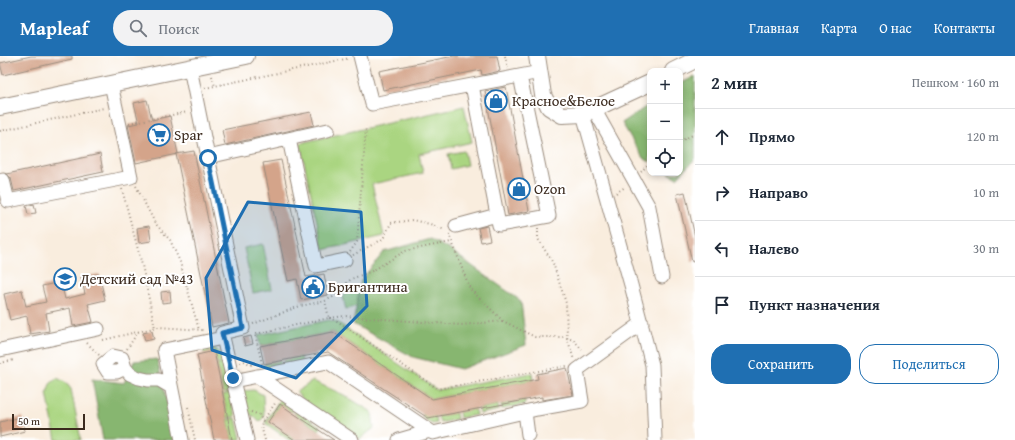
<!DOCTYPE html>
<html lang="ru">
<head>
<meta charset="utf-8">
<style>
	body { margin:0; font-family:"Gentium Book Plus",serif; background:#f2f2f3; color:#1f2937 }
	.controls { position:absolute; right:12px; top:12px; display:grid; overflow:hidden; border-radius:8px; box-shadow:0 2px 6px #0003 }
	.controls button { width:36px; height:36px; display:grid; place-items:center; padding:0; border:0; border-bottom:1px solid #e0e1e3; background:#fff; color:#1f2937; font:20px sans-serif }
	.scale { position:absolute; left:12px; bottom:10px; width:73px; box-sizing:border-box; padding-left:4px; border:2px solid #3b2a1e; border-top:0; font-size:11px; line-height:14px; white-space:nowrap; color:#3b2a1e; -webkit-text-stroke:3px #fff; paint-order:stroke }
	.stop { position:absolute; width:12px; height:12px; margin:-9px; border:3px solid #1f6fb2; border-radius:50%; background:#fff }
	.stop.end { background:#1f6fb2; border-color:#fff; box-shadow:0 1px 4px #0008 }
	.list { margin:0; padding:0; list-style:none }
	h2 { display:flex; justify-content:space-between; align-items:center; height:52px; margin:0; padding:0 16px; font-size:17px }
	h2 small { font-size:13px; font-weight:400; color:#747a83 }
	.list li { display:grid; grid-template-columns:26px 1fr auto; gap:12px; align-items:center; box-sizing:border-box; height:56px; padding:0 16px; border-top:1px solid #e0e1e3 }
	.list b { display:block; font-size:15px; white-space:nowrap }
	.list em { font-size:13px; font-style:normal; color:#747a83 }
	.actions { display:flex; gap:8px; padding:12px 16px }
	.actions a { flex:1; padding:9px 0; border:1px solid #1f6fb2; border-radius:16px; text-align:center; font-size:14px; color:#1f6fb2 }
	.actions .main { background:#1f6fb2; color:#fff }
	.icon { flex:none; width:22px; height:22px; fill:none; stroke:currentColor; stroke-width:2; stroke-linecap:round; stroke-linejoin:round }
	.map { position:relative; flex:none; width:695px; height:384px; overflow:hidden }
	header { display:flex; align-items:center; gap:24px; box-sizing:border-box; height:56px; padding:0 20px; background:#1f6fb2; color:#fff }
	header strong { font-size:19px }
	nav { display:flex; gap:22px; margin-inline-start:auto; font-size:14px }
	.search { width:280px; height:36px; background:#f2f2f3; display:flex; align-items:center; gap:10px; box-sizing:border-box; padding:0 14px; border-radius:22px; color:#747a83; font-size:15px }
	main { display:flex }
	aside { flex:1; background:#fff }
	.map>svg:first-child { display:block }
</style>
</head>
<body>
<header>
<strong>Mapleaf</strong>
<div class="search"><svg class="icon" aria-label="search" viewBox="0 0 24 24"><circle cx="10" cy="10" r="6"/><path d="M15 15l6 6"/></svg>Поиск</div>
<nav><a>Главная</a><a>Карта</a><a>О нас</a><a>Контакты</a></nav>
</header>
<main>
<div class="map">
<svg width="695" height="384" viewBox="0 0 695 384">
	<rect width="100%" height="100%" fill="#fff"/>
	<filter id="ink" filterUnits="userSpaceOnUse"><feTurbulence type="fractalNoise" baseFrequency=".025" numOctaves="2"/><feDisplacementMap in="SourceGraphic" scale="8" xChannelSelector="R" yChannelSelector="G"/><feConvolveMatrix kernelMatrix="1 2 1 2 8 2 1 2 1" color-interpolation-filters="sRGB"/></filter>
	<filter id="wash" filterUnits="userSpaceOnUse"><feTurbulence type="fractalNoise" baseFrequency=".012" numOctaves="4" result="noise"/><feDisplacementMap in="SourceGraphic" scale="16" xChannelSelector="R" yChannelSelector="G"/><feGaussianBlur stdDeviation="0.9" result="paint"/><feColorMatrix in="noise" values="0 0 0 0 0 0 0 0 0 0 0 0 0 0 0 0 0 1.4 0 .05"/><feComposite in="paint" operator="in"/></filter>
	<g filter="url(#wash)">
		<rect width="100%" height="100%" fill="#f9edde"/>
		<path fill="#aad581" stroke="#728050" d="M464,50L472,86L419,98L423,117L372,128L384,180L323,194L300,87Z
			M464,95L467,109L451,113L448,98Z
			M263,188L272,233L253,237L244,192Z
			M364,226L365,246L346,254L343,241L346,237L355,234Z
			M329,264L337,266L437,334L532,317L533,324L432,343L333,276L260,290L258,279Z
			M214,291L222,299L223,306L217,307L214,295L204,297L203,294Z
			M301,301L302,306L284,310L283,304Z
			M280,305L281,310L266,314L264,308Z
			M224,307L230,336L223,337L217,309Z
			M57,322L65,326L71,333L81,384H56L47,337L50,328Z
			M313,325L344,339L372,356L374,372L360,383L309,350L296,336Z
			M254,334L263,339L264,361L259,366L255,361L244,356L241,335Z
			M230,337L236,360L228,362L223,339Z
			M280,343L295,353L292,356L280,348L268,366L295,384H289L265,367Z
			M525,344V348L502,353L501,349Z
			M498,349L499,354L480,358L479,353Z
			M475,353L476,359L460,362L459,356Z
			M297,354L321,371L319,374L294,357Z
			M456,357L457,363L440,367L438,360Z
			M423,358L435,360L437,367L432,368L422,361Z
			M236,362L241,383L232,384L228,364Z"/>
		<path fill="#87b66f" stroke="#617046" d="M695,20V103L677,122L669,117H680V28Z
			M650,48V106L643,102L622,67Z
			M430,183L450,194L521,245L526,289L461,313L413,301L353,268L361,224L384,196Z
			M157,303L176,384H103L92,323L124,327L134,305Z"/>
		<g id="blocks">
			<path fill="#d4a48a" d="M31,0H72V3L3,19L0,7Z
				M454,0H497L500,15L482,19L481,14L383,34L379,15Z
				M506,31L529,155L508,159L485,35Z
				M147,44L152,64L170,60L178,98L136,107L128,69L139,67L134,47Z
				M311,56L314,69L225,89L222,74Z
				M194,95L229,267L212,271L176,98Z
				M100,98L103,116L14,135L11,122L7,118Z
				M281,104L306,221L324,218L328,239L301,244L297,223L288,225L263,107Z
				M685,136L695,181V205L692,206L677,138Z
				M34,148L36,157L28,158L26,150Z
				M149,170L151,185L139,187L137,172Z
				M487,170L490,184L481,186L478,172Z
				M99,218L105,244L88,248L93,266L73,270L70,252L46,257L49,275L30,278L27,260L10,264L4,238L22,234L26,250L46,246L42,230L61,226L65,243L85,238L81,221Z
				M170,235L171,246L162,247L161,236Z
				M152,275L154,283L145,285L143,277Z
				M333,276L432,343L538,323L537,318L567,312L573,339L542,344V341L428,362L328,296L264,308L260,290Z
				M251,280L253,288L245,290L243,282Z
				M214,295L228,363L232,384H214L197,299Z
				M280,348L293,357L334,384H295L268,366Z
				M22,361L25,375L0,381V366Z"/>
		</g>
	</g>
	<g filter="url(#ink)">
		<use href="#blocks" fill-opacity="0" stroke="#9a8c7e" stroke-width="1"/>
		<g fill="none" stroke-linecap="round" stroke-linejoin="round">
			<g stroke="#9a8c7e" stroke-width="15">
				<path id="minor" d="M360,0L372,48L540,16
					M190,12L208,101L328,74
					M472,29L499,169L549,160L520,20
					M594,53L649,151L662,221
					M583,58L631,229L652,309L655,384
					M289,83L316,210L345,204
					M208,101L243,272L222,277L247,384
					M0,125L3,124L8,145L131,121L111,28
					M456,170L497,159
					M0,294L98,273
					M125,312L122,302L113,300L103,308L108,316H117L125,312L130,318L139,322L148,324H159L171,331
					M257,320L352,384
					M233,325L328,306L433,377L537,353L582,345L577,314L642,267
					M525,356L528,379
					M182,384L164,294L223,282
					M399,384L430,375"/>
			</g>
			<g stroke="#9a8c7e" stroke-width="18">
				<path id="major" d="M537,0L543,39L549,51L562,59L583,58L650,27
					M673,15L695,4
					M0,51L246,0"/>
			</g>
			<path stroke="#9a8c7e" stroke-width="2" stroke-dasharray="1 3" stroke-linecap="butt" d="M505,0L508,12
				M212,20L215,30
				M205,32L350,2
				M129,67L188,56
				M0,75L104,52
				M680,85L695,78
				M641,116L650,106
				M136,130L155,167L170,184L180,206L199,274
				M122,133L142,209L155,272
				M616,137L625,131
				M538,172V183L553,207L566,247L567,281L574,304
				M449,178L470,233L503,265L535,281H563L574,284L584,296
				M350,196L357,186L366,72
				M353,199L383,183L391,167L412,164L430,168L445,174
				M329,262L337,265L438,333L567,310
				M330,262L345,260L461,269L503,265
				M253,268L300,250L325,245
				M103,284L158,271L203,274
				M87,287L99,299
				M127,293L138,276
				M240,306L245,305L253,310
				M0,307L14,304
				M262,308L255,278L329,262L325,245L333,241L351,223L372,215L405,195L451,186
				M188,351L195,384
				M251,356L260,359L262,366
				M265,384L261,370L262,366L276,346"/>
			<use href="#minor" stroke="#fff" stroke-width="13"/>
			<use href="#major" stroke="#fff" stroke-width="16"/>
		</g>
	</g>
	<g fill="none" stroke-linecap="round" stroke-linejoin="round" filter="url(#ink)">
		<path stroke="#1f6fb2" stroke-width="5" d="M208,102L243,272L222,277L233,322"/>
	</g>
	<path fill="#1f6fb2" fill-opacity="0.2" stroke="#1f6fb2" stroke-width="3" stroke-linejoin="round" d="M248,146L361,156L367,250L296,322L212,294L206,222Z"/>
	<defs>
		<g id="shop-ring" transform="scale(1.15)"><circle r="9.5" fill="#fff" stroke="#1f6fb2" stroke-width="1.5"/><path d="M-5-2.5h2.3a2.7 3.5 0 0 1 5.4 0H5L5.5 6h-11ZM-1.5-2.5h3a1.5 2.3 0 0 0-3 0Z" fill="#1f6fb2"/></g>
		<g id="supermarket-ring" transform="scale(1.15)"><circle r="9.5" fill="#fff" stroke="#1f6fb2" stroke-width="1.5"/><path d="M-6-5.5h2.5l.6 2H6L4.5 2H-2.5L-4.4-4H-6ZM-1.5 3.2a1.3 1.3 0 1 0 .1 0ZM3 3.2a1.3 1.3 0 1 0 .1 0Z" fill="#1f6fb2"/></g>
		<g id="school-ring" transform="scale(1.15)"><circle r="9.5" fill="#fff" stroke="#1f6fb2" stroke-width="1.5"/><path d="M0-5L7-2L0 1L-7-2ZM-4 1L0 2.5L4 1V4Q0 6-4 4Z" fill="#1f6fb2"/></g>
		<g id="civic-ring" transform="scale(1.15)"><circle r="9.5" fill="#fff" stroke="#1f6fb2" stroke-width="1.5"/><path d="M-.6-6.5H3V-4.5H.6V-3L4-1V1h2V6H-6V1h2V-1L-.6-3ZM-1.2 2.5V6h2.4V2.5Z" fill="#1f6fb2"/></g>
	</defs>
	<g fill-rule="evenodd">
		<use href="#shop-ring" x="496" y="45"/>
		<use href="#supermarket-ring" x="159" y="79"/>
		<use href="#shop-ring" x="519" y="133"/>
		<use href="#school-ring" x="65" y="223"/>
		<use href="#civic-ring" x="313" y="231"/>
	</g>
	<g text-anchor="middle" stroke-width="4" stroke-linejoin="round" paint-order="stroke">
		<g font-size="15" fill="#3b2a1e" stroke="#fff" text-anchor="start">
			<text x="512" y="50">Красное&amp;Белое</text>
			<text x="174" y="84">Spar</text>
			<text x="534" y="138">Ozon</text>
			<text x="80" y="228">Детский сад №43</text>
			<text x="328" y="236">Бригантина</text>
		</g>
	</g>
</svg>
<div class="controls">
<button>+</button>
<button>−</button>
<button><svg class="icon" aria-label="locate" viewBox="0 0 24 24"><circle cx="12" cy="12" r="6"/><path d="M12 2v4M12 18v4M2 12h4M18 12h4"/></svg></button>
</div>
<div class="scale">50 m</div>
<div class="stop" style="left:208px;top:102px"></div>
<div class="stop end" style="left:233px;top:322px"></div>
</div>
<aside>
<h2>2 мин<small>Пешком · 160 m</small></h2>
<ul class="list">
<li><svg class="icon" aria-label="ahead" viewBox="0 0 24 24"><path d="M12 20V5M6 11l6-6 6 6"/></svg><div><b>Прямо</b></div><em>120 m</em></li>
<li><svg class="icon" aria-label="right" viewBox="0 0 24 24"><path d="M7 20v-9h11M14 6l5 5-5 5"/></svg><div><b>Направо</b></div><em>10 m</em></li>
<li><svg class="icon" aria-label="left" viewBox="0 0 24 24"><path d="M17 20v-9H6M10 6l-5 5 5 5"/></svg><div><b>Налево</b></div><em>30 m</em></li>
<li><svg class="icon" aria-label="arrive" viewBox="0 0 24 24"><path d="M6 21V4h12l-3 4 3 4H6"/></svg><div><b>Пункт назначения</b></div></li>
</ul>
<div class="actions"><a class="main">Сохранить</a><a>Поделиться</a></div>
</aside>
</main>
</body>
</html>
